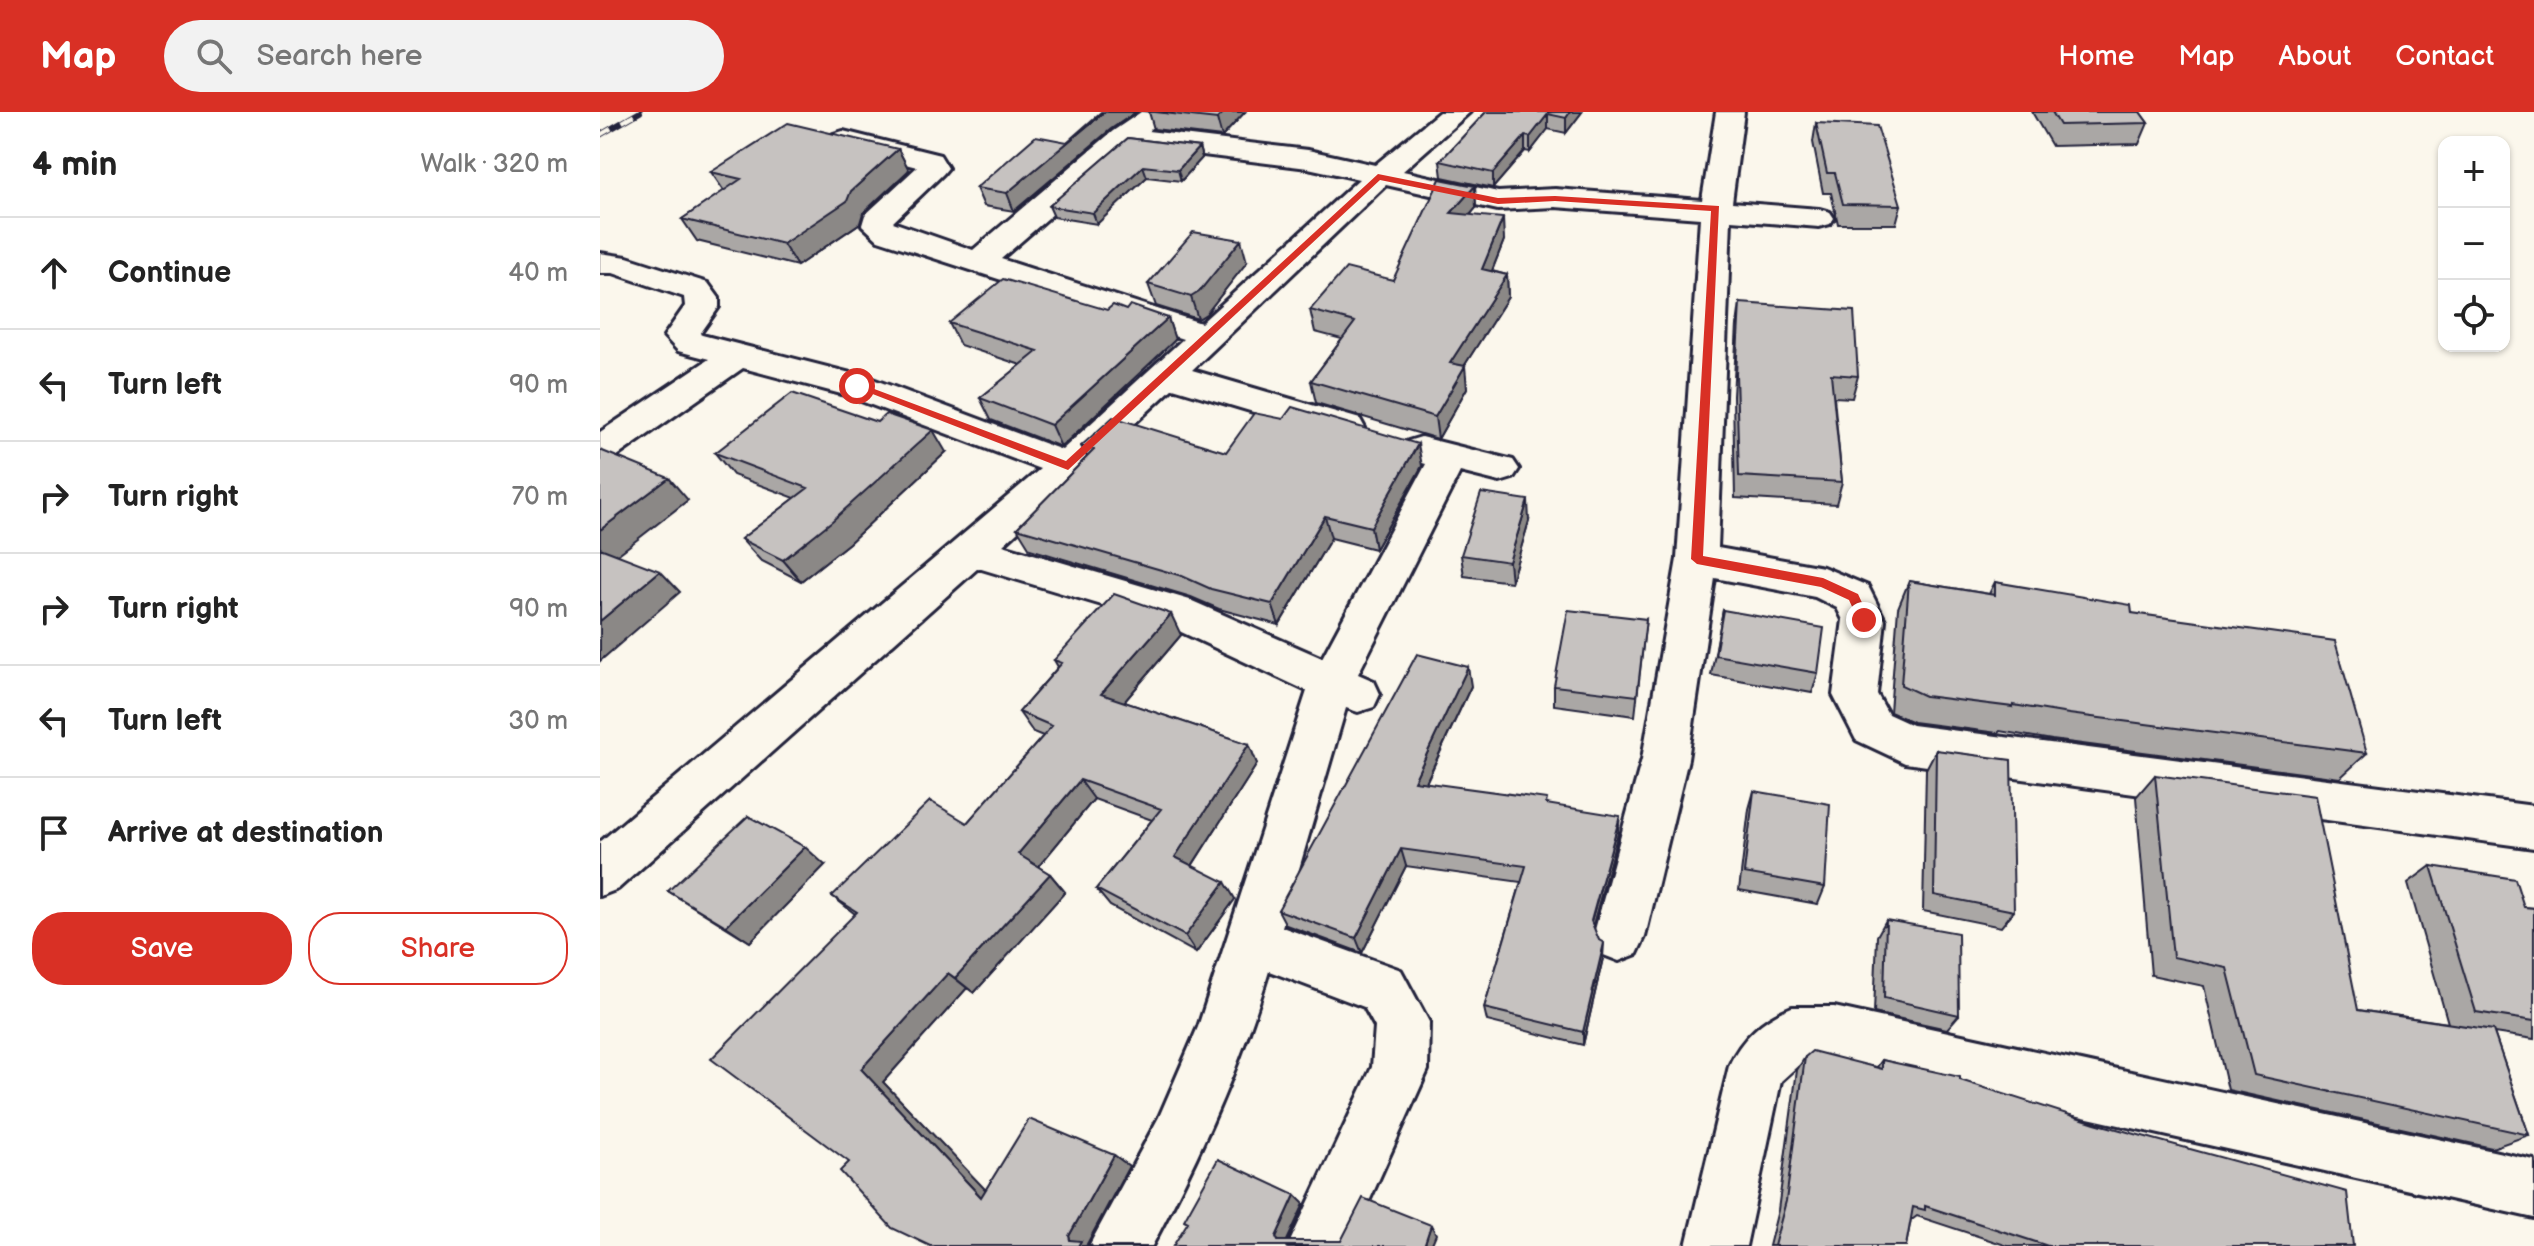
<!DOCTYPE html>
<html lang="en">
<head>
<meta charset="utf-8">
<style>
	body { margin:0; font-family:"Balsamiq Sans",sans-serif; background:#f2f2f2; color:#222 }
	.controls { position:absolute; right:24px; top:24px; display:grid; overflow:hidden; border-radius:16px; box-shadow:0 2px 6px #0004 }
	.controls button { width:72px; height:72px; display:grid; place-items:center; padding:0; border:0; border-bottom:2px solid #e0e0e0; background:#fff; color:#222; font:40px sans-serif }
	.stop { position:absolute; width:24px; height:24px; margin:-18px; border:6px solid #d93025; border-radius:50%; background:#fff }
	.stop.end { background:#d93025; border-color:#fff; box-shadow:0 2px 8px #0008 }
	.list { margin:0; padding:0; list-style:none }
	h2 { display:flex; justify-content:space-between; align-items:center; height:104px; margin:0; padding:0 32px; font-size:34px }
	h2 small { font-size:26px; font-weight:400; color:#767676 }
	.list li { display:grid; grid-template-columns:52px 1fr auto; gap:24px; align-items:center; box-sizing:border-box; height:112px; padding:0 32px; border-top:2px solid #e0e0e0 }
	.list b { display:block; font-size:30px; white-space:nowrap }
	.list em { font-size:26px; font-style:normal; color:#767676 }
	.actions { display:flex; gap:16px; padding:24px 32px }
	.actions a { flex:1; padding:18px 0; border:2px solid #d93025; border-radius:32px; text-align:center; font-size:28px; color:#d93025 }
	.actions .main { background:#d93025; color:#fff }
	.icon { flex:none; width:44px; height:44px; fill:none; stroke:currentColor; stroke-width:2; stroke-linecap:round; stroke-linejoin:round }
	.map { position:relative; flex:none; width:1934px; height:1134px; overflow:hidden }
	header { display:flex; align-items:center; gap:48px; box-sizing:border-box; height:112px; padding:0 40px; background:#d93025; color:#fff }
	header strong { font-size:38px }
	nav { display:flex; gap:44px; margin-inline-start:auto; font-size:28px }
	.search { width:560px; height:72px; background:#f2f2f2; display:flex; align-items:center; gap:20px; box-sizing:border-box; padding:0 28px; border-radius:44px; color:#767676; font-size:30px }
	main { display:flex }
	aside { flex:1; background:#fff }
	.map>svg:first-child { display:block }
</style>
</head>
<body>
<header>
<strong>Map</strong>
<div class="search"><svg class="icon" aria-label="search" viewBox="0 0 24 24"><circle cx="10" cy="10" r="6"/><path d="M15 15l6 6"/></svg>Search here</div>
<nav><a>Home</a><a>Map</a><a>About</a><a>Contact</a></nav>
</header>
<main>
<aside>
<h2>4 min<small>Walk · 320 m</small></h2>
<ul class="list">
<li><svg class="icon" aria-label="ahead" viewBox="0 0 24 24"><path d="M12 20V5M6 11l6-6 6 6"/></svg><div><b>Continue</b></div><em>40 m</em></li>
<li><svg class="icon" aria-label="left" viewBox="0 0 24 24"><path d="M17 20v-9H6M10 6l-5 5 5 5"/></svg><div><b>Turn left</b></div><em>90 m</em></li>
<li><svg class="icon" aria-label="right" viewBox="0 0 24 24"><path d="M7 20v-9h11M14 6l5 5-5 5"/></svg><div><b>Turn right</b></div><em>70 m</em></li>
<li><svg class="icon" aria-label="right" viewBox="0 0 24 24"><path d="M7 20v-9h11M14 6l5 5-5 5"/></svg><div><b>Turn right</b></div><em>90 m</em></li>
<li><svg class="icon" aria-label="left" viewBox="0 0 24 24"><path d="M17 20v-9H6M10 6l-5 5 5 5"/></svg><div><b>Turn left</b></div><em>30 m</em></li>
<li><svg class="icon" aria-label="arrive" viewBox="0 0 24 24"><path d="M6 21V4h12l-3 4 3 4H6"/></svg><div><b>Arrive at destination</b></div></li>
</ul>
<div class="actions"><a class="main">Save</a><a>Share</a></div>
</aside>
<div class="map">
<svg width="1934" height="1134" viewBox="0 0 1934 1134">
	<rect width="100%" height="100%" fill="#fbf7ec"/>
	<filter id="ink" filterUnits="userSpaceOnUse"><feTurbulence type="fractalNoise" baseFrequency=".0125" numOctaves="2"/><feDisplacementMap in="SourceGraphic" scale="16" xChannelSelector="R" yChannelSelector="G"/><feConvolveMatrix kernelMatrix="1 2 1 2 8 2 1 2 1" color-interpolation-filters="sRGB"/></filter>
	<g filter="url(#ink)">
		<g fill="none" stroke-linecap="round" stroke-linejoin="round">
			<g stroke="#22223b" stroke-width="6">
				<path id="minor" d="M541,0L556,1L560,7L548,19L708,38L775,53L839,0H870L803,59L898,80L955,77L1102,88L1116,0H1144L1132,90L1219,97L1230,100L1234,106L1230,112L1219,115L1131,108L1118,436L1223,455L1268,474L1285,508L1277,582L1288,602L1312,613L1934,694V736L1305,651L1256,628L1233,583L1243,508L1237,496L1215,485L1115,466L1088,647L1045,825L1037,842L1019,849L1001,842L993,825L1042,647L1077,447L1100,106L955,95L898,98L786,73L592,258L760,307L765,316L760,325L747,328L573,276L403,433L590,488L722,546L826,352L808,347L802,338L808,329L821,325L913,348L919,357L913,366L900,370L860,360L758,562L774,569L780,582L774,595L758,600L746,596L682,815L801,858L829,910L828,958L749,1134H688L772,955L775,915L764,895L669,859C640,956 599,1045 552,1134H489L559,1005L598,915L707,579L562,511L378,456L18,777L0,784V730L440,357L245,283L143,256L13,347L0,351V320L109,247L78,239L64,224L85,194L84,185L13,161H0V141L27,145L108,171L119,186V195L100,222L102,223L270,266L462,338L583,227L278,128L262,113L265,103L317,55L233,34L229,28L233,22L243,19L340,43L348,56L343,62L293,110L373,138L513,19ZM531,34L708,56L759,67L601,211L401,147Z
					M1192,895H1234L1934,1048V1106L1234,949H1203L1181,969L1146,1134H1086L1129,954C1141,926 1164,906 1192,895Z"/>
			</g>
			<use href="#minor" fill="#fbf7ec" fill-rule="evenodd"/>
			<g stroke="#22223b" stroke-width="6">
				<path id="rail" d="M0,23L40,0"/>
			</g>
			<use href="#rail" stroke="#fbf7ec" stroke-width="4" stroke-dasharray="13" stroke-linecap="butt"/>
		</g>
		<path fill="#aaa7a5" stroke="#22223b" stroke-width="2" d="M549,0H645L622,25L554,17Z
			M886,0H982L966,21L948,17L930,40L925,39L893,76L842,65L840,49Z
			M1432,0H1540L1548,11L1539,32L1452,34Z
			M1216,11L1301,93L1296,112H1238L1231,81H1223L1213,30Z
			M511,17L414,99L384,94L376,76L467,30Z
			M528,26L599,35L602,46L581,69L547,65L497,112L454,105L449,94Z
			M298,37L309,58L263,101L260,111L197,154L97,129L82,107L124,79L111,60Z
			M875,74L876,96L870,103L904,128L892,159L907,163L908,185L864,254L867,276L838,327L716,291L711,269L742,227L715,220L710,198L793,168Z
			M647,150L606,202L598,207L556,194L548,172Z
			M1140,191L1258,264L1252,286L1234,285L1242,370L1236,392L1135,386L1133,284L1137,213Z
			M507,198H526L568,206L575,228L461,335L391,308L380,286L421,253L360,233L349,211Z
			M481,334L626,340L822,354L775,437L731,426L679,513L619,497L591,485L430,437L417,416L487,345Z
			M346,340L249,431L201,469L160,448L141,427L195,386L133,363L115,341Z
			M929,409L911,470L864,464L861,443Z
			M1309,469L1389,482L1395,470L1532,501L1767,641L1740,666L1452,628L1400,619L1398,621L1313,610L1290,600L1298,496Z
			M1123,498L1218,561L1212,581L1111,563Z
			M1046,507L1035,604L954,593V574Z
			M581,523L524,590L649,632L657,652L592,754L635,787L596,841L510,794L496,777L552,708L494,687L438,755L450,762L465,780L374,881L367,876L283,970L385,1078L514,1043L529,1054L487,1132L492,1134H330L249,1050L255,802L232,784L367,711L443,624L433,620L419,600L458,555L454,548Z
			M871,574L826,671L947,692L1018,721L993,814L1003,846L983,933L887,909L884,896L921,770L806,754L762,841L686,813L678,798Z
			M1336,638L1414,799L1401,815L1323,799L1326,657Z
			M1555,663L1758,898L1848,911L1808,771L1831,754L1924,795L1934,796V927L1894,921L1929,1023L1892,1036L1628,978L1604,874L1551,863L1536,685Z
			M1154,679L1225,775L1218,792L1139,778L1149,697Z
			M225,753L150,830L68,779Z
			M1286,808L1359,903L1347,917L1274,901L1277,824Z
			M1205,945L1277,955L1282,948L1360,968L1753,1134H1408L1317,1104L1313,1107H1311L1306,1134H1169L1178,1098L1197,958Z"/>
		<path fill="#8b8886" stroke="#22223b" stroke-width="2" d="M504,0H536L511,17L414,99L407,81Z
			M624,0H645L622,25L617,7Z
			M970,0H982L966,21V6Z
			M948,2V17L930,40V25Z
			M925,24V39L893,76V61Z
			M599,35L602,46L581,69L578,58Z
			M298,37L309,58L263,101L260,111L197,154L183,132L251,79Z
			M543,54L547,65L497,112L493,101Z
			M875,74L876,96L853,123L851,101Z
			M903,106L904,128L884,179L882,157Z
			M641,128L647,150L606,202L598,207L591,185Z
			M907,163L908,185L852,273L850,251Z
			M568,206L575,228L461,335L451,313Z
			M865,254L867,276L838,327L835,305Z
			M333,318L346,340L249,431L201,469L183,448Z
			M818,332L822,354L775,437L771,415Z
			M69,366L88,388L7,451L0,445V418Z
			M928,388L929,409L911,470L909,450Z
			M725,404L731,426L679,513L672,492Z
			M60,459L80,480L0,549V509Z
			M571,502L581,523L513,603L501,582Z
			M868,555L871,574L818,687L814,669Z
			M649,632L657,652L586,763L575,745Z
			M480,668L494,687L434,760L418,742Z
			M1020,704L1018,721L990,824L991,809Z
			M205,735L225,753L150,830L126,814Z
			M801,737L806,754L762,841L756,826Z
			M450,762L465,780L374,881L355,866Z
			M625,770L635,787L596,841L585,824Z
			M1004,831L1003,846L983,933V920Z
			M348,861L367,876L283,970L401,1094L381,1085L261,957Z
			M514,1043L529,1054L487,1132L492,1134H478L470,1128L469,1124Z
			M695,1083L704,1092L685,1133L678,1129L676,1125Z
			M831,1113L836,1122L831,1134H824Z"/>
		<path fill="#c6c2c0" stroke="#22223b" stroke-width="2" d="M501,0H504L407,81L376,76L436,24L467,30Z
			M555,0H624L617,7Z
			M886,0H970L966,6L948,2L930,25L925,24L893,61L840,49Z
			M1452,0H1540L1548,11L1460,13Z
			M188,11L298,37L251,79L247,89L183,132L82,107L141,67L111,60Z
			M1216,11L1277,14L1301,93L1243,92L1235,61H1227Z
			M528,26L599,35L578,58L543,54L493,101L449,94Z
			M840,67L875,74L851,101L903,106L882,157L907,163L850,251L865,254L835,305L711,269L755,210L710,198L746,156L793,168Z
			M593,120L641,128L599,180L591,185L548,172Z
			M403,167L507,198L513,193L526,198L530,193L568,206L451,313L380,286L438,239L349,211Z
			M1140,191L1254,199L1258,264L1231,262L1242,370L1139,364L1136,262Z
			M192,281L277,310L286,302L333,318L232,409L183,448L141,427L208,376L115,341Z
			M692,295L818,332L771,415L725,404L672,492L611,477L582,464L417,416L494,338L481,334L513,305L626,340L654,301L683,307Z
			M0,338L69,366L0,418Z
			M881,381L928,388L909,450L861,443Z
			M0,436L60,459L0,509Z
			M1309,469L1395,483V470L1531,493L1532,501L1735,529L1767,641L1469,602L1413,593V595L1325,584L1301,573Z
			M514,482L571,502L501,582L649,632L575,745L625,770L585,824L496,777L561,697L480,668L418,742L450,762L355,866L348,861L261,957L381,1085L429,1007L514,1043L469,1124L470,1128L481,1129L478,1134H330L292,1116L240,1059L249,1050L111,947L257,800L232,784L330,689L367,711L452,614L419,600L462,551L454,548Z
			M968,498L1046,507L1037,584L954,574Z
			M1123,498L1224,516L1218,561L1115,543Z
			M817,542L868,555L814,669L947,687L946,692L1020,704L991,809L999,828L1004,831L983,920L884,896L926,754L801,737L756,826L678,798Z
			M1336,638L1411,648L1414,799L1334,783Z
			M1555,663L1715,684L1758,898L1893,918L1929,1023L1654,963L1627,856L1573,845Z
			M1154,679L1230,692L1225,775L1144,761Z
			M148,704L205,735L126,814L68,779Z
			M1831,754L1915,767L1924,795L1934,796V909L1876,900Z
			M1286,808L1358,821L1359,903L1284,886Z
			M1212,939L1282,957V948L1360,965V968L1495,1011L1747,1080L1753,1134H1448L1325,1094V1098L1313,1095L1306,1134H1174L1186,1089L1205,945Z
			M618,1047L695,1083L676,1125L678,1129H741L763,1086L831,1113L824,1134H573L588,1110L584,1108Z"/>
	</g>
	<path fill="#d93025" d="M778,62L898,86L955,84L1119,94L1103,444L1223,466L1258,482L1270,508L1268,512H1260L1249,488L1221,475L1097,452L1091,447L1111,99L955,89L898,92L780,68L468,358L252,274L261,272L466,349Z"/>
</svg>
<div class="controls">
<button>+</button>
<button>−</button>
<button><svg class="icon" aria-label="locate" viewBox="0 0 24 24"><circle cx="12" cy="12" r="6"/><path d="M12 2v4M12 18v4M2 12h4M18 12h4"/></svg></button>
</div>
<div class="stop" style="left:257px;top:274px"></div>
<div class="stop end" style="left:1264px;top:508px"></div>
</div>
</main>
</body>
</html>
